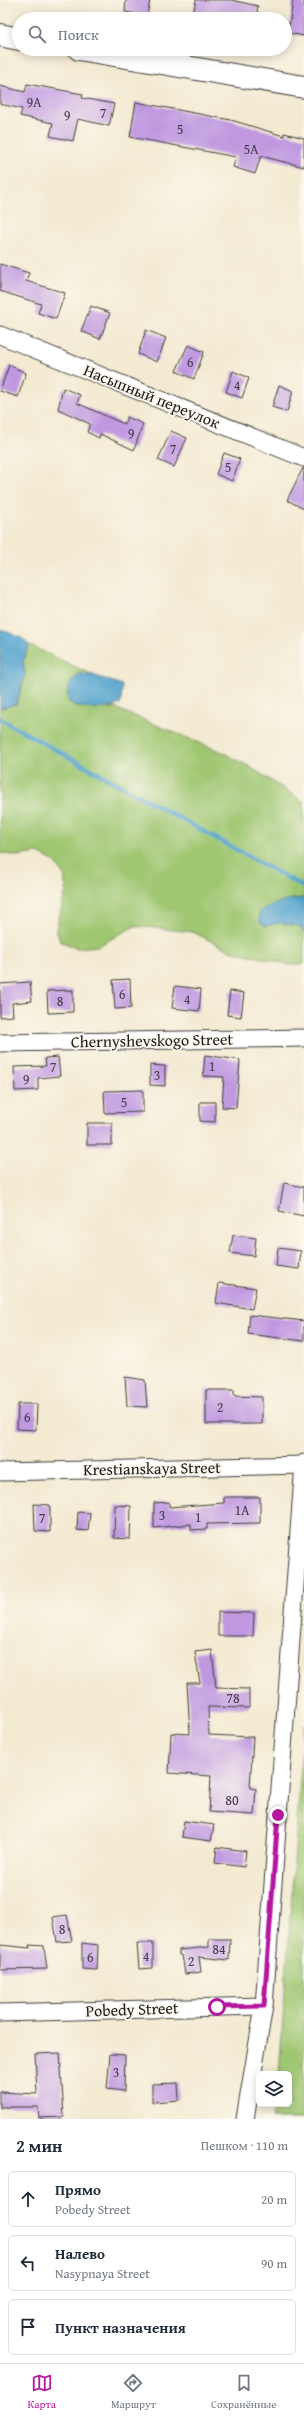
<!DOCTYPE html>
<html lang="ru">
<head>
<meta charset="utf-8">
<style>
	body { margin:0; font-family:"Gentium Book Plus",serif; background:#f2f2f3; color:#1f2937 }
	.controls { position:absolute; right:12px; bottom:12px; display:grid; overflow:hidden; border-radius:6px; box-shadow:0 2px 10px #0003 }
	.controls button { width:36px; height:36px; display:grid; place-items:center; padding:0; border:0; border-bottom:1px solid #e0e1e3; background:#fff; color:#1f2937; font:20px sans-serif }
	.stop { position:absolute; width:12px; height:12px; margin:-9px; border:3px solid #b5179e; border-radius:50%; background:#fff }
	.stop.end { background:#b5179e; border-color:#fff; box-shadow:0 1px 4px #0008 }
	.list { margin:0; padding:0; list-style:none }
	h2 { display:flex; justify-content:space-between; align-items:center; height:52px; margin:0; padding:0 16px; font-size:17px }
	h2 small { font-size:13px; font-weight:400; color:#747a83 }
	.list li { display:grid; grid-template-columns:26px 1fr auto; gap:12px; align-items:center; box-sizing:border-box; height:56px; margin:0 8px 8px; padding:0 8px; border:1px solid #e0e1e3; border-radius:6px }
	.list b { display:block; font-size:15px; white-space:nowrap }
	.list p { margin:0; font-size:13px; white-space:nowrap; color:#747a83 }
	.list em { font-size:13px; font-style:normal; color:#747a83 }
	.icon { flex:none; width:22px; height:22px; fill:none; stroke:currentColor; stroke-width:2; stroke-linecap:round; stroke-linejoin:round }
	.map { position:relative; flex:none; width:304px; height:2119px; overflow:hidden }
	.search { position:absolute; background:#fff; box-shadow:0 2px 10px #0003; left:12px; right:12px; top:12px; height:44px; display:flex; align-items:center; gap:10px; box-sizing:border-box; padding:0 14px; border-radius:22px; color:#747a83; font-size:15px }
	.sheet { height:244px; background:#fff }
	nav { display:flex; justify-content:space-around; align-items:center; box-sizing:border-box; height:56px; border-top:1px solid #e0e1e3; background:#fff; font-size:11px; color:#747a83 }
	nav a { display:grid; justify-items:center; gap:2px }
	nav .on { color:#b5179e }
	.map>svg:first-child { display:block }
</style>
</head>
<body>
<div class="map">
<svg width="304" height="2119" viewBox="0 0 304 2119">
	<rect width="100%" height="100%" fill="#fbf7ec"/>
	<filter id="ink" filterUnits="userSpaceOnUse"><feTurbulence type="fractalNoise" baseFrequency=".025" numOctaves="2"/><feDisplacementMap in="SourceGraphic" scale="8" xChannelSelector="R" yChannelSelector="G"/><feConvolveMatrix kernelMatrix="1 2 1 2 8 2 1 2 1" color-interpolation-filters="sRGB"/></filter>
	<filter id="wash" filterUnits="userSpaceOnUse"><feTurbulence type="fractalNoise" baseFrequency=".012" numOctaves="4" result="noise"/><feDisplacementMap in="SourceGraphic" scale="16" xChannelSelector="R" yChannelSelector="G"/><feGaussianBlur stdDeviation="0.9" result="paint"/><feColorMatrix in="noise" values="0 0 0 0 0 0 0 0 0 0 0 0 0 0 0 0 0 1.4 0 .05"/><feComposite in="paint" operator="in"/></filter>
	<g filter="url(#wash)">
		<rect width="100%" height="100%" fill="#f3ead2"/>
		<path fill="#9fc671" stroke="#5e7146" d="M29,645L93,675L79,674L67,692L69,702L76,707L115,708L222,752L250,767L304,802V898L292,899L265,926L278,923L300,926L304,933V964L291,965L229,950L193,932L135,926L98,946L77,948L60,941L56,930L66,890L64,875L55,862L38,853L17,856L0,853V708L17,704L25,675L23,662Z
			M304,1724V2119H271L274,2104H289V2074H279Z"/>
		<path fill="#52a3cd" stroke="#376074" d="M0,629L22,638L29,645L23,662L25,675L16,704L0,708Z
			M79,674L93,675L122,685L121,703C110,711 80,710 69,702C66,689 68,683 79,674Z
			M304,898V933L299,926L278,923L265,926L259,921L260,911C274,903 288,899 304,898Z"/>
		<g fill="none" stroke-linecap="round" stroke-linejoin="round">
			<path stroke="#52a3cd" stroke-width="4.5" d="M0,719L304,887"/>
		</g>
		<g id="blocks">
			<path fill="#bf98e0" d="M126,0H150L147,16L125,12Z
				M196,0H231L258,6L256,19H192Z
				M293,0H304V36L288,33Z
				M27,84L83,94L82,98L114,104L109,126L78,119L73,141L50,136L53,123L20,116L22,109L0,104V86L25,92Z
				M136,102L231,120L284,136V133L304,138V167L261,156L255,174L233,167L236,157L130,137Z
				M0,264L29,273L26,281L65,293L56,319L38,313L41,304L0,291Z
				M91,306L110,313L100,339L81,331Z
				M146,330L166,338L157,362L138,354Z
				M188,345L204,352L194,379L176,371Z
				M9,365L26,373L18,397L0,391Z
				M233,371L249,378L242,398L226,392Z
				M279,385L293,391L287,412L272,407Z
				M63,388L80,395L77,403L124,424L127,417L143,424L134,450L100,434L99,438L87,432L90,424L58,409Z
				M171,431L187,438L174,467L158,460Z
				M224,453L240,459L232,481L216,474Z
				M303,468H304V509L287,500Z
				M130,979L131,1008L115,1009L113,980Z
				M30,982L32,1001L12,1003L13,1016L0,1017V984Z
				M175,986L201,989L199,1011L172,1008Z
				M73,990V1012L48,1013L47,991Z
				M230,991L244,993L241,1017L227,1015Z
				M205,1055L240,1060L236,1108L222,1107L224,1077L203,1076Z
				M58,1057L60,1076L38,1078V1090L15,1091L14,1067L46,1066L45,1058Z
				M150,1065L165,1066V1086L150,1085Z
				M143,1090V1112L105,1113L104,1091Z
				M200,1102H215V1122L200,1121Z
				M87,1123H112V1145H87Z
				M284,1183L304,1187V1216L279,1211Z
				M233,1235L256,1238L254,1256L230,1253Z
				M278,1248L301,1251L299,1269L276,1266Z
				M219,1283L256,1288L252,1309L216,1303Z
				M250,1315L304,1321V1341L248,1334Z
				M125,1377L145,1380L147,1407L127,1406Z
				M206,1390H234V1396L262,1397V1424H206Z
				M18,1404H37L36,1430L17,1429Z
				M224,1497H260V1523L207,1524V1529L191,1530V1524L154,1528V1503L169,1502V1507L224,1503Z
				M34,1504L50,1505V1532L35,1531Z
				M115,1505L131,1506L130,1539L114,1538Z
				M78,1512L90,1513L88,1531L77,1530Z
				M218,1612L254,1613L253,1636H218Z
				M212,1650L216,1688L249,1689V1708L208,1707L209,1735L253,1737L250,1788L256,1789L254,1815L209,1812L211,1776L169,1773L171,1733L190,1734L187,1683H200L195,1652Z
				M184,1821L214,1825L211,1841L182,1837Z
				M217,1847L246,1851L244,1867L215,1863Z
				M67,1915L72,1941L57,1942L53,1917Z
				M209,1939H230L229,1960L199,1957L201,1972L185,1974L182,1955H179V1950L209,1947Z
				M82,1943L98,1945L97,1970L82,1969Z
				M137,1943H153V1968L139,1969Z
				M0,1945L30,1948L29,1945L44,1946L47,1969L0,1970Z
				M60,2053L64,2117L39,2118L38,2107H0V2092L37,2094L35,2054Z
				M110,2054L125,2055L124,2091L107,2089Z
				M178,2083L179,2100L152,2102V2084Z"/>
		</g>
	</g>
	<g filter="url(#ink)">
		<use href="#blocks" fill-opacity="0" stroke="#3c3b37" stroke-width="1"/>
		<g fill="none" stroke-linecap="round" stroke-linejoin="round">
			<g stroke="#3c3b37" stroke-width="19">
				<path id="minor" d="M0,335L304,458
					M0,1043L304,1038
					M0,1472L304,1465
					M0,2013L264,2006
					M245,2119L264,2006L304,1463"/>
			</g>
			<g stroke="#3c3b37" stroke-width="24">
				<path id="primary" d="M0,35L19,39
					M79,49L304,87"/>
			</g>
			<use href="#minor" stroke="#fff" stroke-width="17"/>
			<use href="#primary" stroke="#fff" stroke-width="22"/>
		</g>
	</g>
	<g fill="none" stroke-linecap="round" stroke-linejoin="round" filter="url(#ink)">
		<path stroke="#b5179e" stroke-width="5" d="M217,2007L264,2006L278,1815"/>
	</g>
	<g text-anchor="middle" stroke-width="3.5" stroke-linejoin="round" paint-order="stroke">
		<g font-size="14" fill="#453b4d">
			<text x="34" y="107">9А</text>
			<text x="103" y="118">7</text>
			<text x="67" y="120">9</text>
			<text x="180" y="134">5</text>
			<text x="251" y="154">5А</text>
			<text x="190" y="367">6</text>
			<text x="237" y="390">4</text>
			<text x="131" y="438">9</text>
			<text x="173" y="454">7</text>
			<text x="228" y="472">5</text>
			<text x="122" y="999">6</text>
			<text x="187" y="1004">4</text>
			<text x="60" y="1006">8</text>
			<text x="212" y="1071">1</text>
			<text x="53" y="1072">7</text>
			<text x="157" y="1080">3</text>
			<text x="26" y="1084">9</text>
			<text x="124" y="1107">5</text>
			<text x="220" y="1412">2</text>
			<text x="27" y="1422">6</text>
			<text x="242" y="1515">1А</text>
			<text x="162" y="1520">3</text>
			<text x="198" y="1522">1</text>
			<text x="42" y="1523">7</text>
			<text x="233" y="1703">78</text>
			<text x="232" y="1805">80</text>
			<text x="62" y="1934">8</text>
			<text x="219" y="1954">84</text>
			<text x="146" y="1961">4</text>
			<text x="90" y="1962">6</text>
			<text x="191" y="1966">2</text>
			<text x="116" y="2077">3</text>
		</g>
		<g font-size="16" fill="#1c1c1c" stroke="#fbf7ec">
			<text transform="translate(152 396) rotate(22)" y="6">Насыпный переулок</text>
			<text transform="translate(152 1040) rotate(-1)" y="6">Chernyshevskogo Street</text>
			<text transform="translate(152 1468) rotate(-1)" y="6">Krestianskaya Street</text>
			<text transform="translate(132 2009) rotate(-2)" y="6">Pobedy Street</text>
		</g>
	</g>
</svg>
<div class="controls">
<button><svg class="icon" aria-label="layers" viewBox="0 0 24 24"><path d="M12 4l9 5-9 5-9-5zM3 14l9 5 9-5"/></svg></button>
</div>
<div class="stop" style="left:217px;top:2007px"></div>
<div class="stop end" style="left:278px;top:1815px"></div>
<div class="search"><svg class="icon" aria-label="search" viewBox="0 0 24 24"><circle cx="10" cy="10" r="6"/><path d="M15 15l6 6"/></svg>Поиск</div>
</div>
<section class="sheet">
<h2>2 мин<small>Пешком · 110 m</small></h2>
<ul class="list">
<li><svg class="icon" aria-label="ahead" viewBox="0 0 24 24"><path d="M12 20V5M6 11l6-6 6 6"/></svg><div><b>Прямо</b><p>Pobedy Street</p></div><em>20 m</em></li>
<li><svg class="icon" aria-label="left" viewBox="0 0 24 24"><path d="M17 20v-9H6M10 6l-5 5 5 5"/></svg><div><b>Налево</b><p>Nasypnaya Street</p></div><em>90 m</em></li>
<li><svg class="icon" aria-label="arrive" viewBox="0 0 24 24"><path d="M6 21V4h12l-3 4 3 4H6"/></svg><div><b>Пункт назначения</b></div></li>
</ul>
</section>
<nav>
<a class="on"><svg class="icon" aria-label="map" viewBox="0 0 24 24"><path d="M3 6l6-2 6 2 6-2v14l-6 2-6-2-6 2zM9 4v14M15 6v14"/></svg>Карта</a>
<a><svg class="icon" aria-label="directions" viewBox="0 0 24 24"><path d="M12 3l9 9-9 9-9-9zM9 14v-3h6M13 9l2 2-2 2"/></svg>Маршрут</a>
<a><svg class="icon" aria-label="saved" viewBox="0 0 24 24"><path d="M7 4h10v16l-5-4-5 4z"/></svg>Сохранённые</a>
</nav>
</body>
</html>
